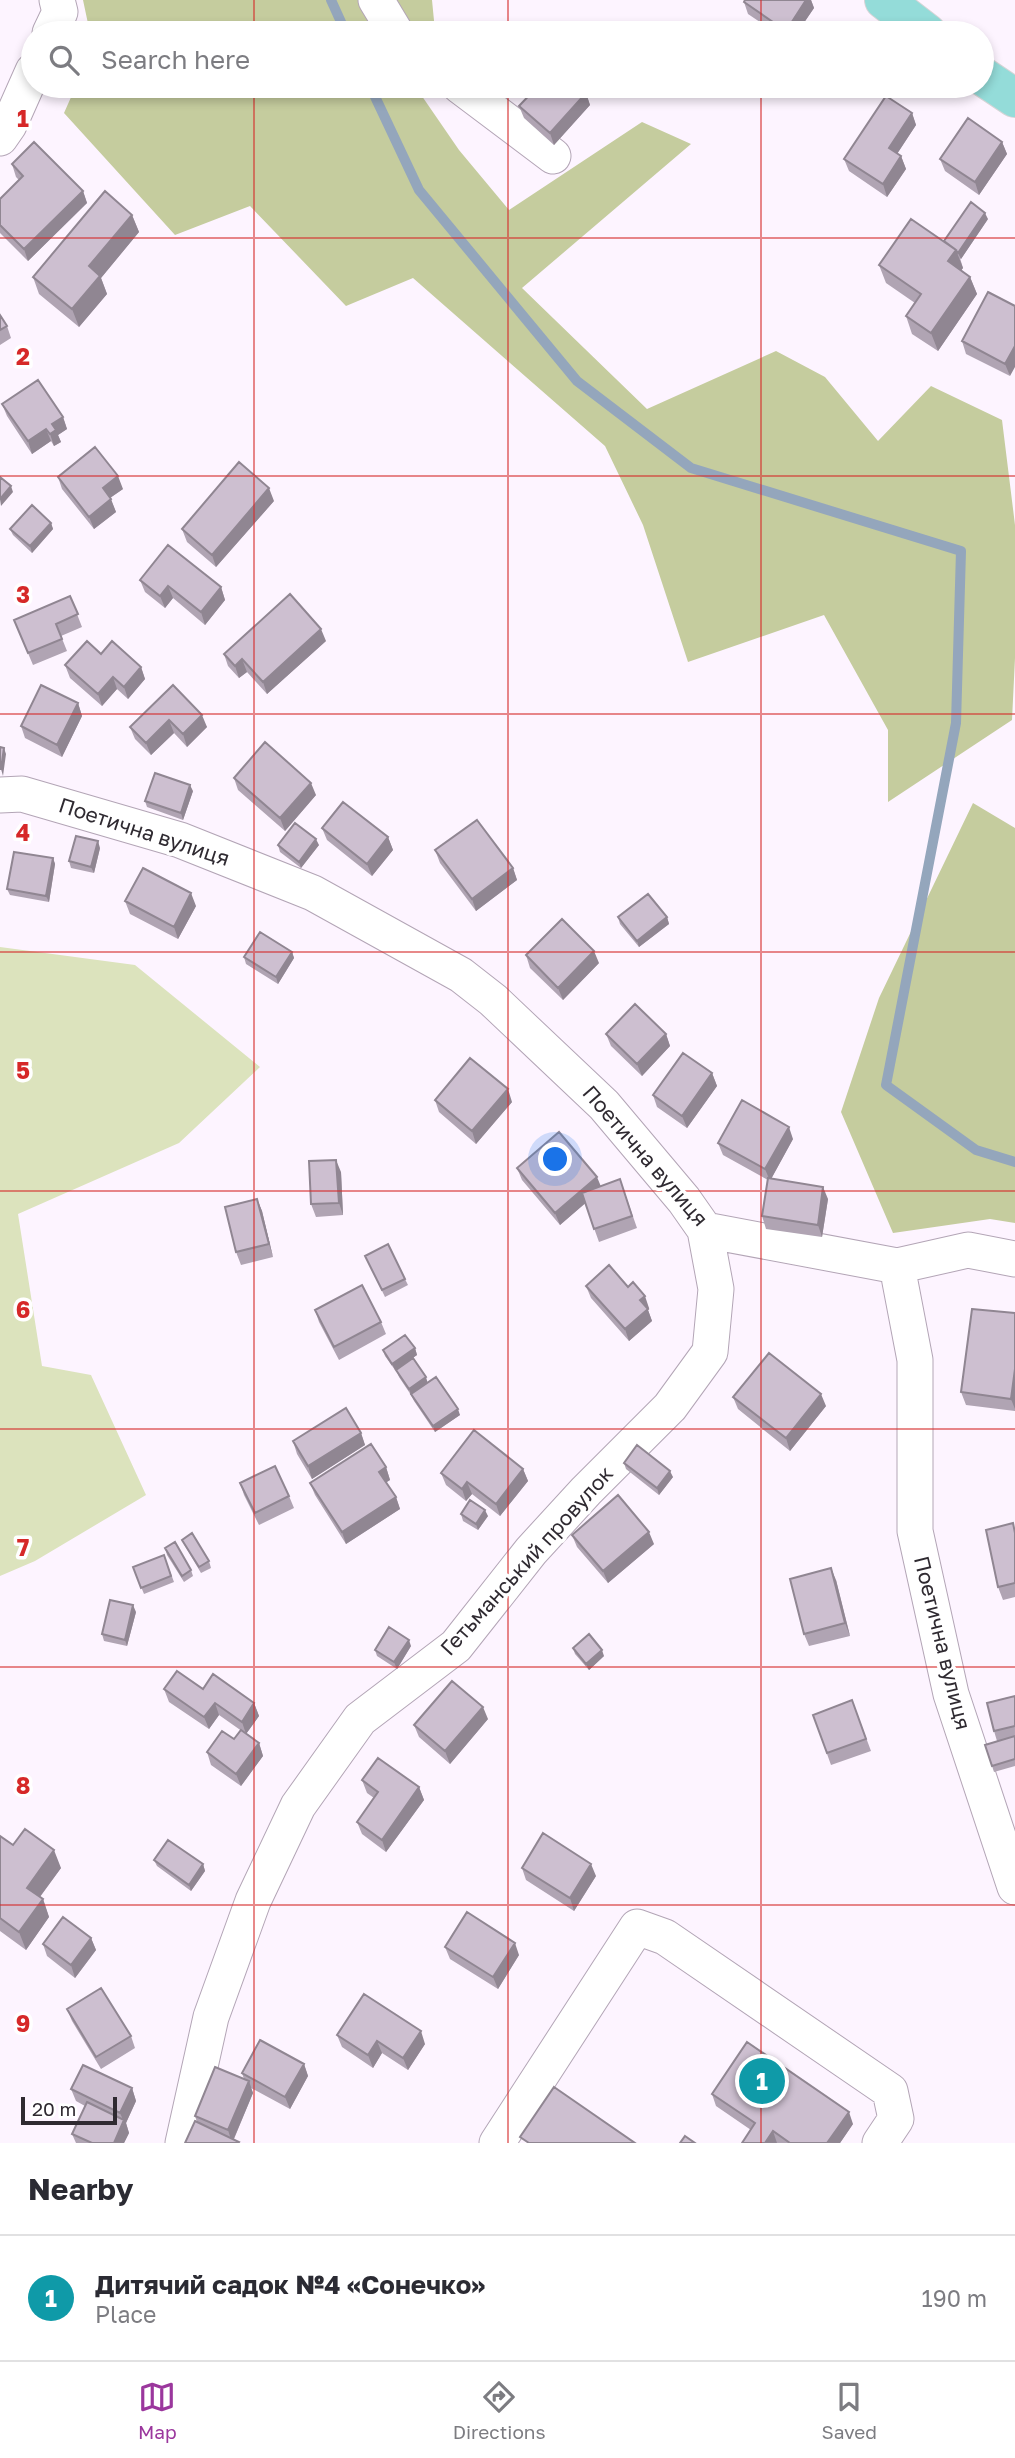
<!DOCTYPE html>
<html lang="en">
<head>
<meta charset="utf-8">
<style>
	body { margin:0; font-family:"Golos Text",sans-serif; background:#f7f7f7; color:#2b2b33 }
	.scale { position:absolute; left:21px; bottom:18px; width:96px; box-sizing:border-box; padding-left:7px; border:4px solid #2f2a31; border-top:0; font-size:19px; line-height:24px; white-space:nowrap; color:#2f2a31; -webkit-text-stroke:5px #fff; paint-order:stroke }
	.you { position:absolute; left:556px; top:1160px; width:24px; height:24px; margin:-18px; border:5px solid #fff; border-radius:50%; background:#1a73e8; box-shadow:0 0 0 10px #1a73e833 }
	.badge { display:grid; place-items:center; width:46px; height:46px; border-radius:50%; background:#9b379d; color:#fff; font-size:23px; font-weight:700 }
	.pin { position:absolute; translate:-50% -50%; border:4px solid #fff; box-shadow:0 2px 7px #0006 }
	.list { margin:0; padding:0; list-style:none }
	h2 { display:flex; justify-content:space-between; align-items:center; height:91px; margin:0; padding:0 28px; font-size:30px }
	h2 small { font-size:23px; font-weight:400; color:#7c7c81 }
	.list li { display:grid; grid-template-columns:46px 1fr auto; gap:21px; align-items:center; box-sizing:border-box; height:126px; padding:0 28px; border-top:2px solid #e1e1e2 }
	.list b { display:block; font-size:26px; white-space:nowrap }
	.list p { margin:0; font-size:23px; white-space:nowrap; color:#7c7c81 }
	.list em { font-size:23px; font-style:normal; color:#7c7c81 }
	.icon { flex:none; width:38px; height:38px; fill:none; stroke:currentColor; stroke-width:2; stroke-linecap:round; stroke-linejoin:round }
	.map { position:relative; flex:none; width:1015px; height:2143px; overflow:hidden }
	.search { position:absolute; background:#fff; box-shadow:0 4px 10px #0003; left:21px; right:21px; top:21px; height:77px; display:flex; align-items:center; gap:18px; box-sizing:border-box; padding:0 24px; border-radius:38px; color:#7c7c81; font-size:26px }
	.sheet { height:217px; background:#fff }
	nav { display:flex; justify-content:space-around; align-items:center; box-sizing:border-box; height:98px; border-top:2px solid #e1e1e2; background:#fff; font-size:19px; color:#7c7c81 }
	nav a { display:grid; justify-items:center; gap:4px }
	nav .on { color:#9b379d }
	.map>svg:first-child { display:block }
</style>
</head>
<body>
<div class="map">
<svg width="1015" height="2143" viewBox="0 0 1015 2143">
	<rect width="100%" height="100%" fill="#fdf4ff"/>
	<path fill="#dce3bd" d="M0,947L135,965L260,1067L179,1143L18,1214L42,1366L91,1375L146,1495L35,1561L0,1576Z"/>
	<path fill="#c5cc9e" d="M83,0H432L435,31L432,33H90Z
		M76,86H415L459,150L509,210L642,122L691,144L522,288L647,409L776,351L825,377L878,441L931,386L1002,420L1015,525V658L1012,720L888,802V730L824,615L688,662L643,525L605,446L413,278L346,306L250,206L175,235L64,113Z
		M973,803L1015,828V1223L990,1219L893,1233L841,1112L879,998Z"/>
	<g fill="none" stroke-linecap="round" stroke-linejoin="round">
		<path stroke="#94a6bc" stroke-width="10" d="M331,0L346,33
			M370,86L419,190L577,381L691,468L961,551L956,723L886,1085L976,1150L1015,1162"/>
		<g stroke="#b3a5b6" stroke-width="37">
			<path id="minor" d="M376,0L396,33
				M50,33L60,12L57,0
				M460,86L553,156
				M0,138L9,125L33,71
				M0,795L22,794L180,840L313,893L461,975L493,1000L604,1105L684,1200L705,1230L897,1266L915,1360V1531L951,1694L1015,1887
				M897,1266L968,1250L1015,1259
				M183,2143L211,2017L253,1901L298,1806L360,1719L456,1646L531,1551L586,1491L670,1407L710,1352L716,1289L705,1230
				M497,2143L637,1927L665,1937L890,2091L896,2119L880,2143"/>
		</g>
		<g stroke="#d5d4d6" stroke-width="40">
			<path id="major" d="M884,0L927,33
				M982,76L1015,98"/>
		</g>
		<use href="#minor" stroke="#fff" stroke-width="35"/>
		<use href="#major" stroke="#94dcd9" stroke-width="38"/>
	</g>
	<path fill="#b0a4b3" d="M745,0H811L814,8L797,33H776L748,14L744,2Z
		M586,93L590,105L554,145L524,118L519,106Z
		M912,113L916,125L897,154L901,156L906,169L887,197L849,171L844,159Z
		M1002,142L1007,154L979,195L945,171L940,159Z
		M12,164L83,191L87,203L28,261L0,233V199L19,180L16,177Z
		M132,215L139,232L101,278L107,294L79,327L39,294L33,277Z
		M988,219L961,259L960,258L963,268L961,270L970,277L977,294L938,351L912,334L906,316L915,303L886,283L879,265L944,241Z
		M988,292L1010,376L966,354L962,341Z
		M0,315L7,326L11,338L0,345Z
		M2,404L63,417L67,429L58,435L61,442L54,446L51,441L32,454L7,416Z
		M58,477L123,489L110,498L116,512L94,529L62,489Z
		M274,501L216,567L187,542L182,529Z
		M51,523L53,529L32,553L13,535L10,529Z
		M140,580L221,587L225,600L205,625L173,598L165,608L145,592Z
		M70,596L82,627L61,636L67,651L33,665L14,620Z
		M326,641L267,694L247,672L239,678L228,666L224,654Z
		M101,654L141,667L145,679L128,699L117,689L102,706L70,678L65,665Z
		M173,685L207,727L187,747L174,733L151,755L135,739L130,727Z
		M78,703L82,716L62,757L25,738L21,726Z
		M234,778L316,795L285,831L238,790Z
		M193,791L183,820L147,807L145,801Z
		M322,828L388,837L393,850L372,876L327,840Z
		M278,845H319L301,868L280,852Z
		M100,848L94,873L71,868L69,861Z
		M435,850L513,868L517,880L476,911L440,863Z
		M53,858L55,864L49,902L10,895L7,889Z
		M125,901L196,906L178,939L130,914Z
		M618,917H667L669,924L639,947L620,924Z
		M292,952L294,958L278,984L246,964L244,957Z
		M526,955L599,963L563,1000L530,968Z
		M606,1034H666L670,1046L642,1076L611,1046Z
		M712,1073L717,1086L687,1128L657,1107L653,1095Z
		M435,1100L512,1102L476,1144L439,1112Z
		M793,1139L771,1179L828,1199L822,1237L766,1229L762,1216L768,1180L723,1155L718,1143Z
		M517,1168L601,1186L620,1179L637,1228L599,1242L585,1203L560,1225L522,1180Z
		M341,1172L343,1215L316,1217L311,1204Z
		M257,1199L262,1211L273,1257L241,1265L236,1252Z
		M365,1256L405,1279L408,1285L385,1297Z
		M586,1286L649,1308L648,1310L652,1321L629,1341L591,1298Z
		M315,1310L381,1322L386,1334L339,1360L319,1322Z
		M1015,1313V1411L966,1405L961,1392Z
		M415,1348L417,1355L395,1370L385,1356L383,1350Z
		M396,1370L428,1383L460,1415L435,1432L414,1401L411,1395L399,1377Z
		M733,1397L826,1406L790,1451L738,1409Z
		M361,1433L365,1445L312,1479L297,1454L293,1441Z
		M624,1463L673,1477L659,1495L626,1469Z
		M386,1467L390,1480L386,1482L396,1497L400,1509L346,1544L315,1495L310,1483Z
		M523,1469L528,1481L500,1516L472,1494L466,1501L446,1485L441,1473Z
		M240,1483L289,1496L294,1508L259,1525L244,1495Z
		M461,1514L488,1516L478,1530L463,1521Z
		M1015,1529V1597L1003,1600L998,1587Z
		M572,1535L654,1544L608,1583L577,1547Z
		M182,1540L209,1561L211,1568L201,1573L185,1546Z
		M165,1548L191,1570L193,1576L184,1582L167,1555Z
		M164,1555L174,1582L144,1594L133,1567Z
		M836,1580L850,1636L809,1646L804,1634Z
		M136,1612L127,1646L104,1641L102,1634Z
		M411,1646L397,1669L377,1656L375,1650Z
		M573,1648L604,1656L589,1670L575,1654Z
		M164,1689H203L254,1703L259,1716L246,1734L219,1715L209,1729L169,1702Z
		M1015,1696V1766L994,1772L985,1745L997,1741L994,1731Z
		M852,1700L871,1751L831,1765L813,1715Z
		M488,1719L450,1764L419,1737L414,1725Z
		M234,1739L259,1743L263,1756L241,1786L211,1765L207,1752Z
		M362,1780L419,1787L424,1800L386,1852L362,1834L357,1822L374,1798L367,1793Z
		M0,1836L13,1845L61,1868L40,1897L43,1899L49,1917L26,1950L0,1931Z
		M154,1860L203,1864L205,1871L191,1891L157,1866Z
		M522,1868L596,1876L574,1911L526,1880Z
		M91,1938L96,1950L75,1978L47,1956L43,1944Z
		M445,1947L519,1955L498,1989L450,1959Z
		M67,2009L131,2036L135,2048L101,2069L72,2021Z
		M337,2035L425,2044L408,2070L382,2053L373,2068L342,2047Z
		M304,2064L308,2076L290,2109L251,2088L253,2093L234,2139L239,2142L240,2143H185L197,2122L195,2116L244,2079L242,2073Z
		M132,2088L136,2101L126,2123L129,2133L124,2143H76L72,2134L85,2106L76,2101L71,2089Z
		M712,2094L853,2124L840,2143H742L751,2130L716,2106Z"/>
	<path fill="#908692" d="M806,0H811L814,8L797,33H787L786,31Z
		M586,93L590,105L554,145L550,133Z
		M912,113L916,125L893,160L889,148Z
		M1002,142L1007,154L979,195L975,182Z
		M901,156L906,169L887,197L883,184Z
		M83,191L87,203L28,261L24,249Z
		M985,213L988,219L961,259L958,253Z
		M132,215L139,232L101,278L107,294L79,327L72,309L89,266Z
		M956,250L963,268L955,279L948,261Z
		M970,277L977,294L938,351L931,333Z
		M1015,346V367L1010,376L1005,364Z
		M63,417L67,429L58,435L61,442L54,446L50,434L52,424Z
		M46,429L51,441L32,454L28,441Z
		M118,476L123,489L107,500L103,488Z
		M11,486L13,492L1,506L0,499Z
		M269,488L274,501L216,567L212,555Z
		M111,499L116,512L94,529L89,517Z
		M51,523L53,529L32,553L30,546Z
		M168,586L173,598L165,608L160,596Z
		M221,587L225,600L205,625L201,612Z
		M321,629L326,641L267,694L263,682Z
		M242,659L247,672L239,678L235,666Z
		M141,667L145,679L128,699L124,687Z
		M113,677L117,689L102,706L98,694Z
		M78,703L82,716L62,757L57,745Z
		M202,715L207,727L187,747L183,734Z
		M169,720L174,733L151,755L146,743Z
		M4,748L6,754L3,776L1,769Z
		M311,783L316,795L285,831L280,818Z
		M190,785L193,791L183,820L181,813Z
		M388,837L393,850L372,876L367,864Z
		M316,839L319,845L301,868L299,862Z
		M98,841L100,848L94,873L91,867Z
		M53,858L55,864L49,902L46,896Z
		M513,868L517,880L476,911L472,899Z
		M191,893L196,906L178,939L174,927Z
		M667,917L669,924L639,947L637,941Z
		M594,951L599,963L563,1000L558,988Z
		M292,952L294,958L278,984L276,977Z
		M666,1034L670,1046L642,1076L637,1064Z
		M712,1073L717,1086L687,1128L682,1116Z
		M508,1089L512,1102L476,1144L472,1131Z
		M789,1127L793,1139L770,1181L765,1169Z
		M336,1160L341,1172L343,1215L339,1203Z
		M597,1177L602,1189L560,1225L555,1213Z
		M823,1187L828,1199L822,1237L818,1225Z
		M257,1199L262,1211L273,1257L269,1244Z
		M645,1296L649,1308L648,1310L652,1321L629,1341L625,1329L640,1300Z
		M415,1348L417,1355L395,1370L392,1364Z
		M1015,1369V1409L1011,1399Z
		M426,1377L428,1384L411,1395L409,1389Z
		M821,1394L826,1406L790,1451L786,1438Z
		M458,1409L460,1415L435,1432L433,1426Z
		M361,1433L365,1445L312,1479L308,1466Z
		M386,1467L390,1480L384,1484L379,1472Z
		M523,1469L528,1481L500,1516L496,1504Z
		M670,1471L673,1477L659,1495L657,1488Z
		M467,1482L472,1494L466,1501L462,1489Z
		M396,1497L400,1509L346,1544L342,1532Z
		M485,1510L488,1516L478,1530L476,1524Z
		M649,1532L654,1544L608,1583L603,1571Z
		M831,1568L836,1580L850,1636L845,1623Z
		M133,1605L136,1612L127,1646L125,1640Z
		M409,1640L411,1646L397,1669L394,1662Z
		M602,1650L604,1656L589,1670L586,1664Z
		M215,1703L219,1715L209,1729L204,1717Z
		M254,1703L259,1716L246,1734L242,1722Z
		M483,1707L488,1719L450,1764L445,1751Z
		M259,1743L263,1756L241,1786L236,1774Z
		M419,1787L424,1800L386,1852L382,1840Z
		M54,1850L61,1868L33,1906L27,1888Z
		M203,1864L205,1871L191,1891L189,1885Z
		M591,1864L596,1876L574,1911L570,1898Z
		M43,1899L49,1917L26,1950L19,1932Z
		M91,1938L96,1950L75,1978L71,1965Z
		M515,1943L519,1955L498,1989L493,1977Z
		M421,2031L425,2044L408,2070L403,2058Z
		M377,2041L382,2053L373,2068L368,2055Z
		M304,2064L308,2076L290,2109L285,2097Z
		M249,2081L253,2093L232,2143L228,2130Z
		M132,2088L136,2101L126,2123L129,2133L124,2143H114L124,2122L120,2113Z
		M849,2112L853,2124L840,2143H827Z
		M773,2131L777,2143H765Z"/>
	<path fill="#cdbfd0" stroke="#908692" stroke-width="2" d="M745,0H806L786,31L744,2Z
		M538,86H578L586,93L550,133L519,106Z
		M886,96L912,113L889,148L901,156L883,184L844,159Z
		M968,118L1002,142L975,182L940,159Z
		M34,142L83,191L24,249L0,225V199L23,176L12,164Z
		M105,191L132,215L89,266L100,276L72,309L33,277Z
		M971,202L985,213L958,253L956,250L944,241Z
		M911,219L956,250L948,261L970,277L931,333L906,316L921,294L879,265Z
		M988,292L1015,306V346L1005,364L962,341Z
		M0,315L7,326L0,330Z
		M38,380L63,417L52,424L56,430L50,434L46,429L28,441L2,404Z
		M95,447L118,476L103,488L111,499L89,517L58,477Z
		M239,462L269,488L212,555L182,529Z
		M0,477L11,486L0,499Z
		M32,505L51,523L30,546L10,529Z
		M168,545L221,587L201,612L168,586L160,596L140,580Z
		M290,594L321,629L263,682L242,659L235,666L224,654Z
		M70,596L78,614L56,624L62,639L28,653L14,620Z
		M87,641L101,654L112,641L141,667L124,687L113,677L98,694L65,665Z
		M41,685L78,703L57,745L21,726Z
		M173,685L202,715L183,734L169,720L146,743L130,727Z
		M265,742L311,783L280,818L234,778Z
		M0,747L4,748L1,769H0Z
		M155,773L190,785L181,813L145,801Z
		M343,802L388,837L367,864L322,828Z
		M477,820L513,868L472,899L435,850Z
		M295,823L316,839L299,862L278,845Z
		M76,836L98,841L91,867L69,861Z
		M14,852L53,858L46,896L7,889Z
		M143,868L191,893L174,927L125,901Z
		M648,894L667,917L637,941L618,917Z
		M562,919L594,951L558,988L526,955Z
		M260,932L292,952L276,977L244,957Z
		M635,1004L666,1034L637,1064L606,1034Z
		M683,1053L712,1073L682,1116L653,1095Z
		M470,1058L508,1089L472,1131L435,1100Z
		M742,1100L789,1127L765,1169L718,1143Z
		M559,1132L597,1177L555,1213L517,1168Z
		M336,1160L339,1203L311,1204L309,1161Z
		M768,1178L823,1187L818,1225L762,1216Z
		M620,1179L632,1216L594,1229L582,1193Z
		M257,1199L269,1244L236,1252L225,1207Z
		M388,1244L405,1279L382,1290L365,1256Z
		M609,1265L628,1287L633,1282L645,1296L640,1300L648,1309L625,1329L586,1286Z
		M362,1285L381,1322L334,1347L315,1310Z
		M972,1309L1015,1313V1369L1011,1399L961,1392Z
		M405,1335L415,1348L392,1364L383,1350Z
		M769,1353L821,1394L786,1438L733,1397Z
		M413,1358L426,1377L409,1389L396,1370Z
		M436,1377L458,1409L433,1426L411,1394Z
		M346,1408L361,1433L308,1466L293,1441Z
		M474,1430L523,1469L496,1504L467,1482L462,1489L441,1473Z
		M371,1444L386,1467L379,1472L396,1497L342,1532L310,1483Z
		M637,1445L670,1471L657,1488L624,1463Z
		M275,1466L289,1496L255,1513L240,1483Z
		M618,1495L649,1532L603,1571L572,1535Z
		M470,1500L485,1510L476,1524L461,1514Z
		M1013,1523L1015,1533V1583L998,1587L986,1530Z
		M192,1533L209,1561L199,1567L182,1540Z
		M175,1542L191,1570L182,1576L165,1548Z
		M164,1555L171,1576L141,1588L133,1567Z
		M831,1568L845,1623L804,1634L790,1579Z
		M110,1600L133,1605L125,1640L102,1634Z
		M389,1627L409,1640L394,1662L375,1650Z
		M589,1634L602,1650L586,1664L573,1648Z
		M177,1671L203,1689L213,1674L254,1703L242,1722L215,1703L204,1717L164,1689Z
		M452,1681L483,1707L445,1751L414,1725Z
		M1015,1696V1726L994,1731L987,1703Z
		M852,1700L866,1739L827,1753L813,1715Z
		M241,1730L259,1743L236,1774L207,1752L222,1731L234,1739Z
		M1015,1736V1759L992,1766L985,1745Z
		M378,1758L419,1787L382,1840L357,1822L378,1792L362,1780Z
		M25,1829L54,1850L27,1888L43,1899L19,1932L0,1918V1836L13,1845Z
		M543,1833L591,1864L570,1898L522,1868Z
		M168,1840L203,1864L189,1885L154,1860Z
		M467,1912L515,1943L493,1977L445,1947Z
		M63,1917L91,1938L71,1965L43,1944Z
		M101,1988L131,2036L96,2057L67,2009Z
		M364,1994L421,2031L403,2058L377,2041L368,2055L337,2035Z
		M260,2040L304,2064L285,2097L242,2073Z
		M747,2042L849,2112L827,2143H790L773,2131L765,2143H742L755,2123L712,2094Z
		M83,2065L132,2088L120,2113L71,2089Z
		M215,2067L249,2081L228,2130L195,2116Z
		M554,2087L635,2143H529L520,2137Z
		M87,2102L124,2120L114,2143H92L72,2134Z
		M195,2121L239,2142L238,2143H185Z
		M685,2136L695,2143H680Z"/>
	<path fill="none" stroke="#d62828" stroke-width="2" stroke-opacity="0.55" d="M254,0V33M508,0V33M761,0V33M254,86V2143M508,86V2143M761,86V2143M0,238H1015M0,476H1015M0,714H1015M0,952H1015M0,1191H1015M0,1429H1015M0,1667H1015M0,1905H1015"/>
	<g text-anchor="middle" stroke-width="7" stroke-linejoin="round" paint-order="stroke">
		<g font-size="21" fill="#2f2a31" stroke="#fff">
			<text transform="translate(144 832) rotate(18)" y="7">Поетична вулиця</text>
			<text transform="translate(645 1156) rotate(49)" y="7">Поетична вулиця</text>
			<text transform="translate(527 1561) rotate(-48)" y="7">Гетьманський провулок</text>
			<text transform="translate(942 1643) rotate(76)" y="7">Поетична вулиця</text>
		</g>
	</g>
	<g font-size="23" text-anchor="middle" font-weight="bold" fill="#d62828" stroke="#fff" stroke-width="7" stroke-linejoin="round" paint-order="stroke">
		<text x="23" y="127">1</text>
		<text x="23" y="365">2</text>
		<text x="23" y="603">3</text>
		<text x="23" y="841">4</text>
		<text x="23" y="1079">5</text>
		<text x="23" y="1318">6</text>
		<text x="23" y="1556">7</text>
		<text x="23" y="1794">8</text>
		<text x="23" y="2032">9</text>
	</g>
</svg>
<div class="scale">20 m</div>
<div class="you"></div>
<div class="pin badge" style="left:762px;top:2081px;background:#0f9aa8">1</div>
<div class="search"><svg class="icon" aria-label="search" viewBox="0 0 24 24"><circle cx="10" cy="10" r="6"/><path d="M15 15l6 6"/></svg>Search here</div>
</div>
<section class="sheet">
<h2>Nearby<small></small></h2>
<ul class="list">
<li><span class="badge" style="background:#0f9aa8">1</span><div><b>Дитячий садок №4 «Сонечко»</b><p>Place</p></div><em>190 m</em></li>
</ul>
</section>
<nav>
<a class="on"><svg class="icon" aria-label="map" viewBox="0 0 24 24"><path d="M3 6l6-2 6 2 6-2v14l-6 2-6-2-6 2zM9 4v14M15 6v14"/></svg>Map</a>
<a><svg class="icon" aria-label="directions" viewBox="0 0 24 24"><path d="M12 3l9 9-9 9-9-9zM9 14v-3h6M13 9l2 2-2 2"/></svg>Directions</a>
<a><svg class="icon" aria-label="saved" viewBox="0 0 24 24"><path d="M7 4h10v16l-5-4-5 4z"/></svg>Saved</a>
</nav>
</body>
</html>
